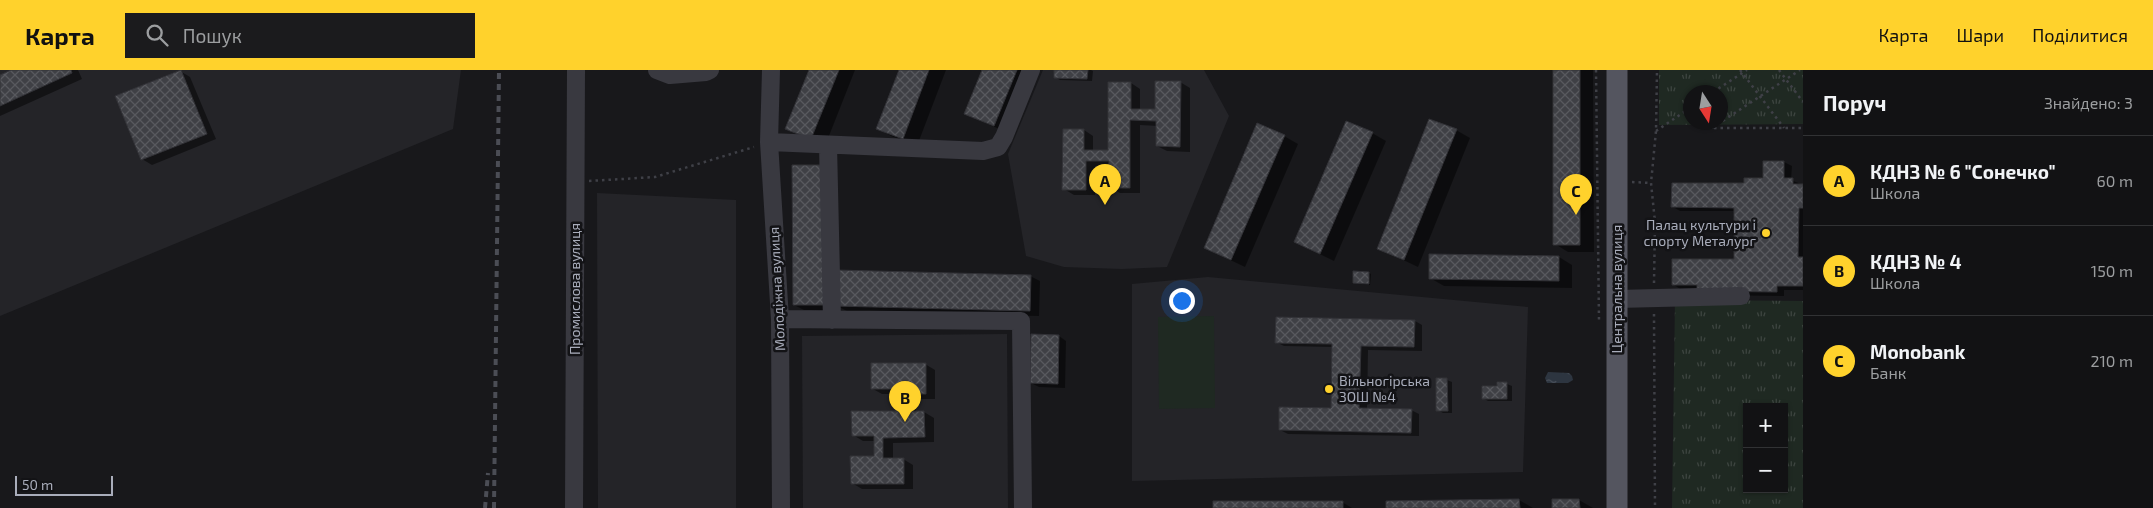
<!DOCTYPE html>
<html lang="uk">
<head>
<meta charset="utf-8">
<style>
	body { margin:0; font-family:"Exo 2",sans-serif; background:#1b1b1d; color:#f1f3f6 }
	.controls { position:absolute; right:15px; bottom:15px; display:grid; overflow:hidden; border-radius:0px; box-shadow:0 1px 4px #0004 }
	.controls button { width:45px; height:45px; display:grid; place-items:center; padding:0; border:0; border-bottom:1px solid #313234; background:#121214; color:#f1f3f6; font:25px sans-serif }
	.compass { position:absolute; left:1683px; top:15px; width:45px; height:45px; border-radius:50%; background:#121214; box-shadow:0 1px 4px #0004; rotate:168deg }
	.scale { position:absolute; left:15px; bottom:12px; width:98px; box-sizing:border-box; padding-left:5px; border:2px solid #a9adbb; border-top:0; font-size:14px; line-height:18px; white-space:nowrap; color:#a9adbb; -webkit-text-stroke:4px #131316; paint-order:stroke }
	.you { position:absolute; left:1181px; top:230px; width:18px; height:18px; margin:-12px; border:4px solid #fff; border-radius:50%; background:#1a73e8; box-shadow:0 0 0 8px #1a73e833 }
	.badge { display:grid; place-items:center; width:32px; height:32px; border-radius:50%; background:#ffd22c; color:#111; font-size:16px; font-weight:700 }
	.pin { position:absolute; translate:-50% -41px; filter:drop-shadow(0 1px 2px #0008) }
	.pin::after { content:''; position:absolute; top:26px; width:18px; height:15px; background:inherit; clip-path:polygon(0 0,100% 0,50% 100%) }
	.list { margin:0; padding:0; list-style:none }
	h2 { display:flex; justify-content:space-between; align-items:center; height:65px; margin:0; padding:0 20px; font-size:21px }
	h2 small { font-size:16px; font-weight:400; color:#9c9ea0 }
	.list li { display:grid; grid-template-columns:32px 1fr auto; gap:15px; align-items:center; box-sizing:border-box; height:90px; padding:0 20px; border-top:1px solid #313234 }
	.list b { display:block; font-size:19px; white-space:nowrap }
	.list p { margin:0; font-size:16px; white-space:nowrap; color:#9c9ea0 }
	.list em { font-size:16px; font-style:normal; color:#9c9ea0 }
	.icon { flex:none; width:28px; height:28px; fill:none; stroke:currentColor; stroke-width:2; stroke-linecap:round; stroke-linejoin:round }
	.map { position:relative; flex:none; width:1803px; height:438px; overflow:hidden }
	header { display:flex; align-items:center; gap:30px; box-sizing:border-box; height:70px; padding:0 25px; background:#ffd22c; color:#111 }
	header strong { font-size:24px }
	nav { display:flex; gap:28px; margin-inline-start:auto; font-size:18px }
	.search { width:350px; height:45px; background:#1b1b1d; display:flex; align-items:center; gap:12px; box-sizing:border-box; padding:0 18px; border-radius:0px; color:#9c9ea0; font-size:19px }
	main { display:flex }
	aside { flex:1; background:#121214 }
	.map>svg:first-child { display:block }
</style>
</head>
<body>
<header>
<strong>Карта</strong>
<div class="search"><svg class="icon" aria-label="search" viewBox="0 0 24 24"><circle cx="10" cy="10" r="6"/><path d="M15 15l6 6"/></svg>Пошук</div>
<nav><a>Карта</a><a>Шари</a><a>Поділитися</a></nav>
</header>
<main>
<div class="map">
<svg width="1803" height="438" viewBox="0 0 1803 438">
	<defs>
		<pattern id="grass-tufts" width="24" height="20" patternUnits="userSpaceOnUse" patternTransform="scale(1.25)"><rect width="24" height="20" fill="#1f2922"/><path d="M3 7l-1-3M5 7V3M7 7l1-3M15 17l-1-3M17 17v-4M19 17l1-3" fill="none" stroke="#3d4540"/></pattern>
		<pattern id="water-ripples" width="26" height="14" patternUnits="userSpaceOnUse" patternTransform="scale(1.25)"><rect width="26" height="14" fill="#2d3540"/><path d="M2 4q2-2 4 0t4 0M15 11q2-2 4 0t4 0" fill="none" stroke="#49505a"/></pattern>
		<pattern id="building-cross-hatch" width="8" height="8" patternUnits="userSpaceOnUse" patternTransform="scale(1.25)"><rect width="8" height="8" fill="#3f4045"/><path d="M0 0l8 8M0 8l8-8" fill="none" stroke="#58595e"/></pattern>
	</defs>
	<rect width="100%" height="100%" fill="#18181b"/>
	<path fill="#242428" d="M0,0H461L453,59L0,246Z
		M1043,0H1204L1229,46L1167,197L1122,199L1064,197L1026,186L1008,84Z
		M597,123L736,130V438H598Z
		M1208,207L1528,237L1523,402L1132,411V214Z
		M1007,264L1008,438H803L802,266Z"/>
	<path fill="url(#grass-tufts)" fill-rule="evenodd" d="M1659,0H1803V54L1659,55ZM1690,22H1720V52H1690Z
		M1675,230L1803,231V438H1672ZM1747,337H1784V419H1747Z"/>
	<path fill="#1f2922" d="M1214,246L1215,338L1159,339L1158,247Z"/>
	<path fill="url(#water-ripples)" d="M1548,302L1569,303L1572,306L1573,310L1568,313H1547L1545,308Z"/>
	<path fill="#0007" d="M15,0H78L82,9L0,46V7Z
		M810,0H855L825,76L786,58Z
		M900,0H946L917,76L891,66L878,58Z
		M983,0H1033L1008,63L966,44Z
		M1055,0H1091L1093,1L1092,11L1060,10L1055,7Z
		M1554,0H1593L1594,182H1568L1555,174Z
		M180,1L190,7L216,69L152,95L142,89L117,27Z
		M1180,12L1190,18V82L1167,81L1157,76L1158,56L1140,55V123H1120L1110,117V96H1095V125H1074L1064,119L1084,60L1093,66V81H1109L1131,13L1140,19V40H1156Z
		M1456,60L1470,68L1418,197L1378,178Z
		M1372,63L1386,71L1334,191L1295,172Z
		M1284,66L1298,74L1245,197L1205,178Z
		M1764,92H1784L1792,96L1791,110L1803,115V220H1784V226L1706,225L1680,219L1673,214L1735,191V141H1680L1673,137L1764,109Z
		M1559,187L1572,195V218L1444,216L1430,208Z
		M1369,203L1371,204L1370,215L1354,213Z
		M1030,206L1040,211L1039,246L847,241L835,235V240H804L794,235Z
		M1415,251L1422,255V281L1368,280L1367,339L1411,340L1419,344V366L1288,364L1280,360L1332,339L1333,277L1284,276L1276,272Z
		M1059,266L1066,271L1065,318L1039,317L1031,313Z
		M925,294L935,300V329H916V343L924,342L934,348V372L893,373V389H903L913,395V419H862L852,413L875,388V371H863L853,365L896,342V324H882L873,319Z
		M1447,310L1452,312V343H1443L1438,340Z
		M1507,314L1512,316V331H1488L1483,328Z
		M1519,430L1533,438H1387V433Z
		M1554,430H1579L1593,438H1554Z
		M1342,432L1352,438H1215Z"/>
	<path fill="url(#building-cross-hatch)" stroke="#323237" d="M11,0H71L72,3L0,36V5Z
		M181,0L207,64L141,90L115,26Z
		M809,0H839L811,69L785,59Z
		M899,0H929L903,69L876,59Z
		M982,0H1017L994,56L964,44Z
		M1054,0H1088L1087,9L1054,8Z
		M1553,0H1580V175H1553Z
		M1155,11H1181L1180,77L1156,76V51L1130,50V118H1108L1109,91H1086V120H1062L1063,59H1084V80H1108V12H1131V39H1155Z
		M1429,49L1457,59L1404,190L1377,179Z
		M1346,51L1373,62L1320,184L1294,172Z
		M1257,53L1285,65L1231,190L1204,178Z
		M1763,91H1784V108H1793V114H1803V138H1799L1798,187H1803V216H1777V222L1697,221V215H1672V189H1734V138L1671,137L1672,113H1744V108H1763Z
		M792,95H824L825,235H793Z
		M1429,184L1559,186V211L1429,209Z
		M836,200L1031,205L1030,241L835,236Z
		M1353,201L1369,202V214L1353,213Z
		M1276,247L1415,250L1414,277L1361,276L1359,338L1412,339L1411,363L1279,360V337L1331,338L1332,274L1275,273Z
		M1031,264L1059,265L1058,314L1030,313Z
		M871,293H926V324H906L907,341H924L925,367L883,368V388H904V414H851L850,386H874V366H852L851,341H895V319H871Z
		M1436,308H1447L1448,341H1436Z
		M1497,312H1507V329H1482V316H1497Z
		M1519,429L1520,438H1386V431Z
		M1552,429H1579L1580,438H1552Z
		M1213,431H1343V438H1213Z"/>
	<g fill="none" stroke-linecap="round" stroke-linejoin="round">
		<path stroke="#3f4047" stroke-width="2.5" stroke-dasharray="2.5 4" stroke-linecap="butt" d="M1596,0L1599,251
			M1740,0L1784,58
			M1779,0L1803,32
			M1713,22L1747,0
			M1712,58L1800,0
			M1714,58H1803
			M1656,61L1690,38
			M589,111L655,107L754,77
			M1632,112L1651,113
			M1654,213L1655,152L1651,113L1656,61L1657,0
			M1654,244L1655,438"/>
		<path stroke="#393940" stroke-width="18" d="M657,0L670,5L706,2L710,0
			M771,0L769,72L780,249L781,438
			M769,72L983,81L998,77L1004,67L1031,0
			M828,75L832,250
			M1617,229L1741,226
			M780,249L1021,251L1023,438
			M574,438L576,0"/>
		<path stroke="#54555f" stroke-width="21" d="M1617,438V0"/>
		<path stroke="#4b4d55" stroke-width="4" stroke-dasharray="6 5" stroke-linecap="butt" d="M485,438L488,403
			M494,438L499,0"/>
	</g>
	<g fill="#ffd22c" stroke="#131316" stroke-width="2">
		<circle cx="1766" cy="163" r="5"/>
		<circle cx="1329" cy="319" r="5"/>
	</g>
	<g text-anchor="middle" stroke-width="5" stroke-linejoin="round" paint-order="stroke">
		<g font-size="14" fill="#a9adbb" stroke="#131316" text-anchor="end">
			<text x="1756" y="160">Палац культури і<tspan x="1756" dy="16">спорту Металург</tspan></text>
			<text x="1339" y="316" text-anchor="start">Вільногірська<tspan x="1339" dy="16">ЗОШ №4</tspan></text>
		</g>
		<g font-size="14" fill="#a9adbb" stroke="#131316">
			<text transform="translate(575 219) rotate(-90)" y="5">Промислова вулиця</text>
			<text transform="translate(777 219) rotate(-93)" y="5">Молодіжна вулиця</text>
			<text transform="translate(1617 219) rotate(-90)" y="5">Центральна вулиця</text>
		</g>
	</g>
</svg>
<div class="controls">
<button>+</button>
<button>−</button>
</div>
<svg class="compass" viewBox="-18 -18 36 36"><path d="M0-13l5 13h-10z" fill="#e53935"/><path d="M0 13l5-13h-10z" fill="#9c9ea0"/></svg>
<div class="scale">50 m</div>
<div class="you"></div>
<div class="pin badge" style="left:1105px;top:135px">A</div>
<div class="pin badge" style="left:905px;top:352px">B</div>
<div class="pin badge" style="left:1576px;top:145px">C</div>
</div>
<aside>
<h2>Поруч<small>Знайдено: 3</small></h2>
<ul class="list">
<li><span class="badge">A</span><div><b>КДНЗ № 6 &quot;Сонечко&quot;</b><p>Школа</p></div><em>60 m</em></li>
<li><span class="badge">B</span><div><b>КДНЗ № 4</b><p>Школа</p></div><em>150 m</em></li>
<li><span class="badge">C</span><div><b>Monobank</b><p>Банк</p></div><em>210 m</em></li>
</ul>
</aside>
</main>
</body>
</html>
